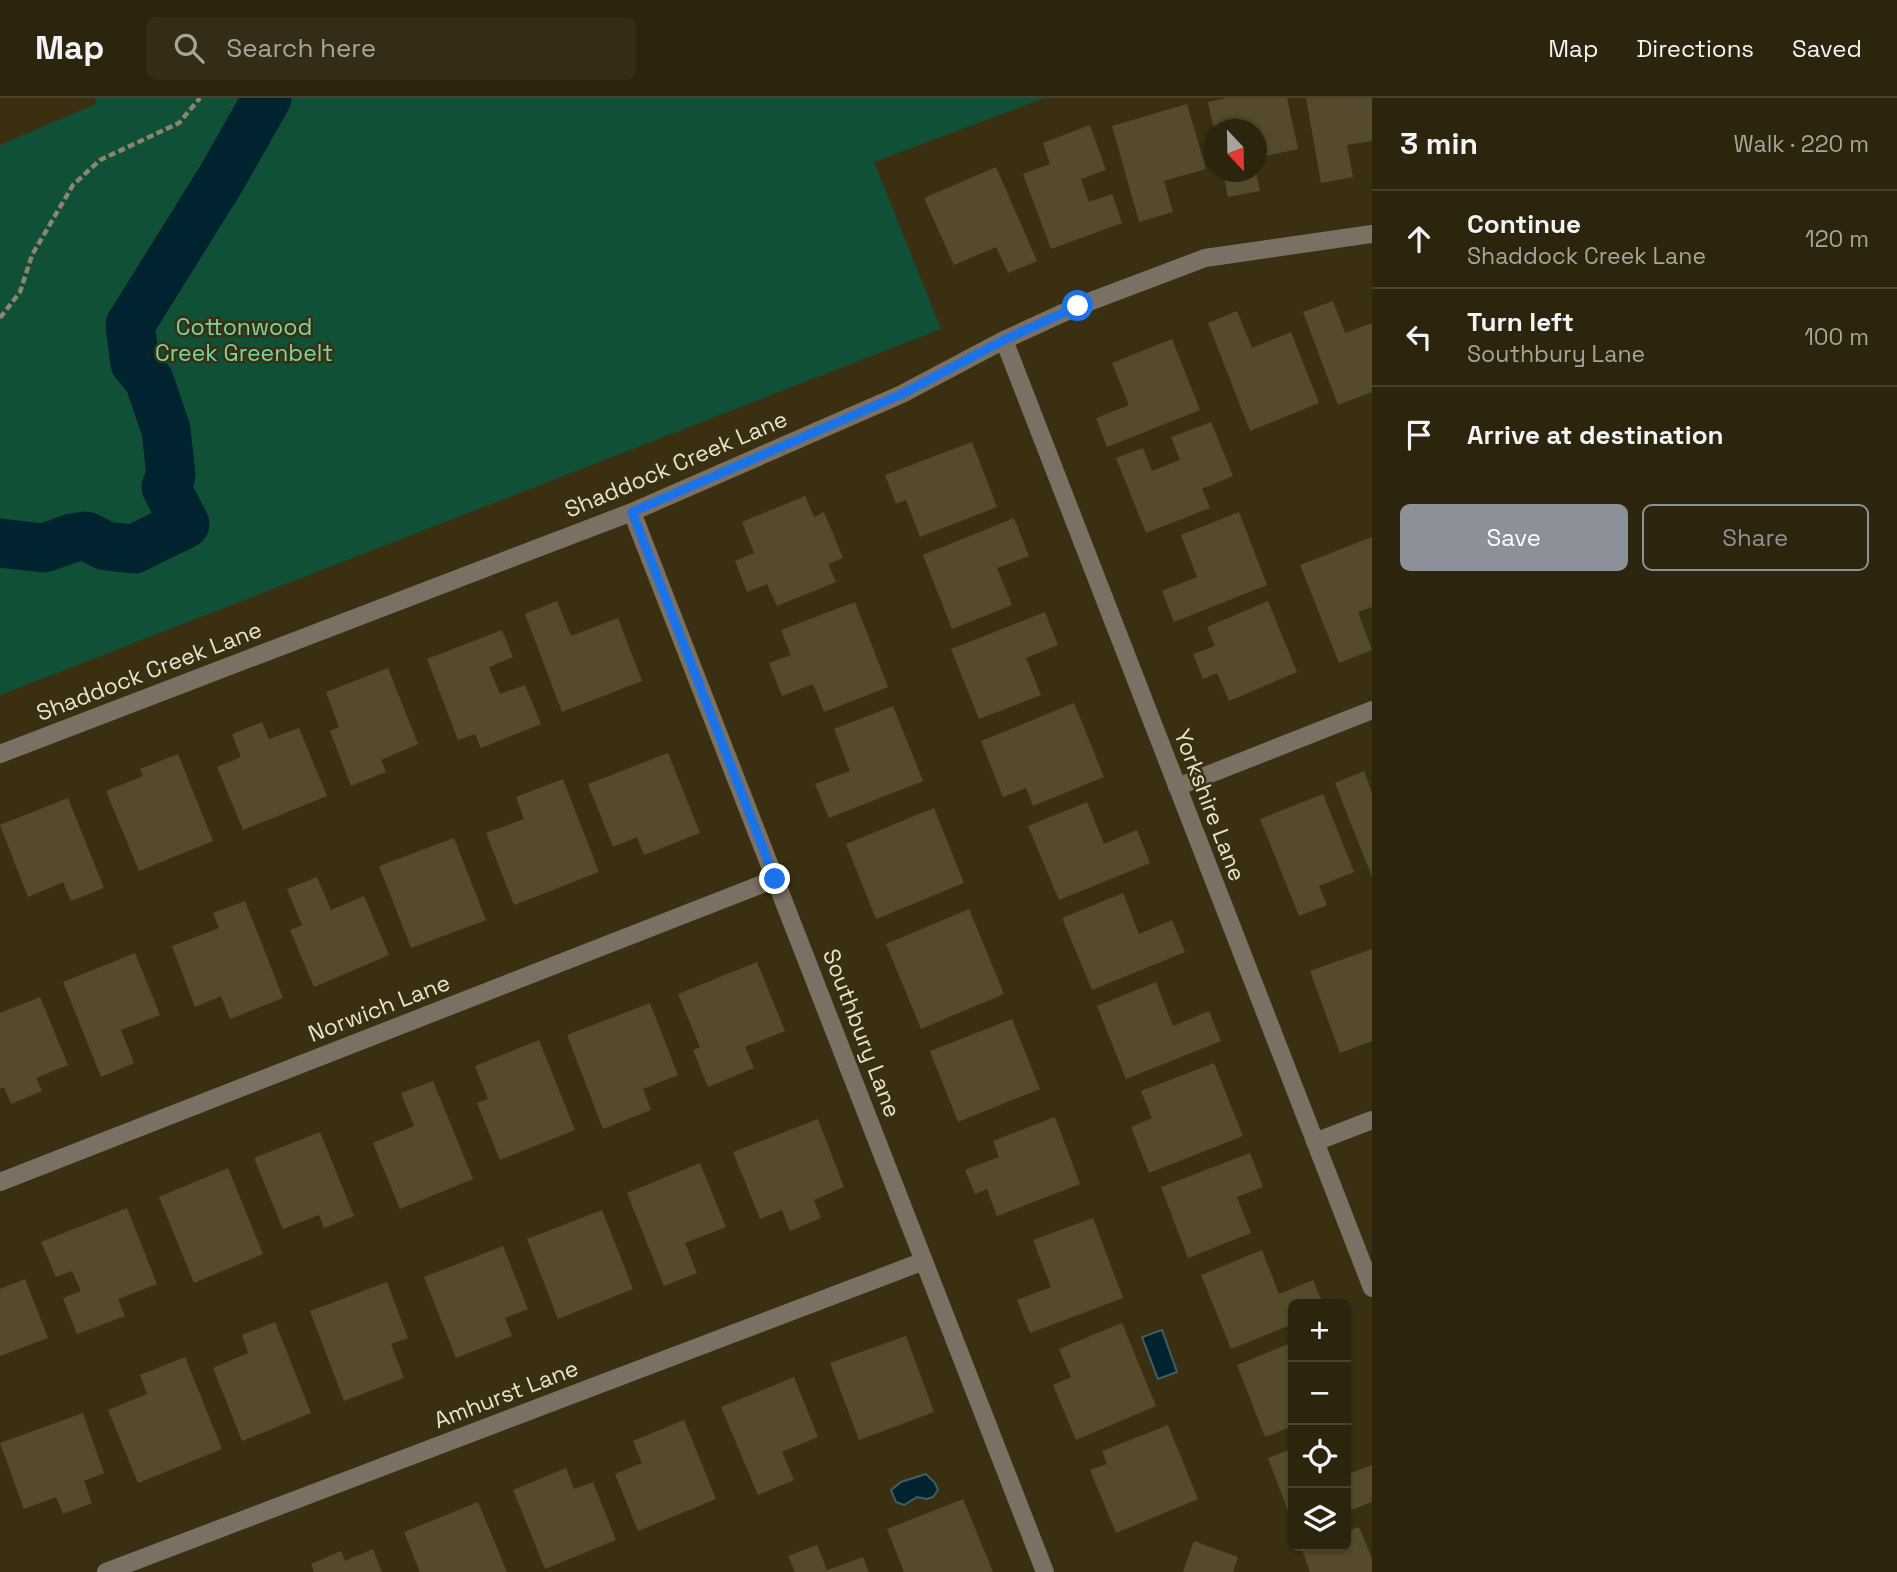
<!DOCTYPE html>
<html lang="en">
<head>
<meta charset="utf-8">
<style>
	body { margin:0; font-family:"Space Grotesk",sans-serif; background:#342c16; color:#f1f3f6 }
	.controls { position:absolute; right:21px; bottom:21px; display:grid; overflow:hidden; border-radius:10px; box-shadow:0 2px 5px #0004 }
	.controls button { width:63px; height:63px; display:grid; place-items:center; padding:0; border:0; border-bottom:2px solid #48412e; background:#2c240d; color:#f1f3f6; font:35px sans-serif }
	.compass { position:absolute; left:1204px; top:21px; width:63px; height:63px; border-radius:50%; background:#2c240d; box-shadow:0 2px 5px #0004; rotate:158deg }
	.stop { position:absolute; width:21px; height:21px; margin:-16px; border:5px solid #1a73e8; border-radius:50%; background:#fff }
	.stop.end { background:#1a73e8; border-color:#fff; box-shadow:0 2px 7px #0008 }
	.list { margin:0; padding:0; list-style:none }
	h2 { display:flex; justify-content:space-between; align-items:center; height:91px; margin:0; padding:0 28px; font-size:30px }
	h2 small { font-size:23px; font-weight:400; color:#a6a49d }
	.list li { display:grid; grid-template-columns:46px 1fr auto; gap:21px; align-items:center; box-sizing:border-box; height:98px; padding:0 28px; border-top:2px solid #48412e }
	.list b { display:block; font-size:26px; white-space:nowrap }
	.list p { margin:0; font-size:23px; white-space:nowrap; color:#a6a49d }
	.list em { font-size:23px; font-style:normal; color:#a6a49d }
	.actions { display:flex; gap:14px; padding:21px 28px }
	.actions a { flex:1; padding:16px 0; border:2px solid #8c9099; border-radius:10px; text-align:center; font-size:24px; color:#8c9099 }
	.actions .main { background:#8c9099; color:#fff }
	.icon { flex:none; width:38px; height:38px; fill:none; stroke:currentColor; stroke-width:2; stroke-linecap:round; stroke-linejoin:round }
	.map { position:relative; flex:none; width:1372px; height:1474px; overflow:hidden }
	header { display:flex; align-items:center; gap:42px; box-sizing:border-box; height:98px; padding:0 35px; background:#2c240d; border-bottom:2px solid #48412e }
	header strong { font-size:33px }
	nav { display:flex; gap:38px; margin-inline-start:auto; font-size:24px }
	.search { width:490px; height:63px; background:#342c16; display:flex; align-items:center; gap:18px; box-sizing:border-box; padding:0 24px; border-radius:10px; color:#a6a49d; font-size:26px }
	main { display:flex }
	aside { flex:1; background:#2c240d }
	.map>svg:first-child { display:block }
</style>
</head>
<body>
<header>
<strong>Map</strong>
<div class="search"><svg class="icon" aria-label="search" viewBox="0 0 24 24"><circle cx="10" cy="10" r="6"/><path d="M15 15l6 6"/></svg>Search here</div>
<nav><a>Map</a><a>Directions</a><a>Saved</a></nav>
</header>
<main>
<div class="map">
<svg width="1372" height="1474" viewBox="0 0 1372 1474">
	<rect width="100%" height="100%" fill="#3a3011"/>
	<path fill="#105036" d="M95,0H1045L874,64L941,231L0,597V47L96,6Z"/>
	<path fill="#002330" stroke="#465c60" stroke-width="2" d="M1162,1232L1177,1274L1158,1281L1142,1239Z
		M926,1376L935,1385L938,1392L933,1399L927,1401L917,1399L904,1407L896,1404L891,1392L901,1384Z"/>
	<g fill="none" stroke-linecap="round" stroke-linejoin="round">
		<path stroke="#002330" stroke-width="49" d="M0,445L44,450L72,440L86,438L106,448L134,451L185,426L166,389L171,377L166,332L149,282L135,265L130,227L221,81L267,0"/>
	</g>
	<path fill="#554b2c" d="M1226,0H1287L1298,51L1256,60V32H1214L1208,4Z
		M1306,0H1372V43L1347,47L1353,79L1321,85Z
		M1187,6L1206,71L1164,83L1173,114L1139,124L1112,28Z
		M1090,27L1106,72L1081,81L1089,104L1112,96L1122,125L1051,151L1023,76L1050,66L1043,45Z
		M996,69L1037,163L1008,175L996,149L954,167L924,100Z
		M1223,74H1256L1260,93L1228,99Z
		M1333,203L1345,235L1372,225V294L1338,307L1303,214Z
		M1237,213L1252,250L1291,234L1319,305L1250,333L1208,225Z
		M1172,241L1200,312L1107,349L1096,320L1129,307L1112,265Z
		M1211,324L1233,378L1202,391L1210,410L1146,435L1116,360L1143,350L1152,373L1180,362L1171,339Z
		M972,344L997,409L920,439L906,402L896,406L885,377Z
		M805,398L814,419L824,414L843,460L828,466L836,484L777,508L767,486L747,494L735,463L754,455L742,424Z
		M1239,414L1267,487L1174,524L1162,493L1197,479L1181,437Z
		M1014,420L1029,458L997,470L1012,507L952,531L923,457Z
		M1372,439V509L1358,514L1372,552L1339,565L1300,467Z
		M557,503L571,538L618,520L642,583L562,614L525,516Z
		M1268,503L1297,574L1229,603L1217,575L1203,581L1193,556L1215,548L1207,529Z
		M855,504L888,589L824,614L813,586L782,598L769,565L791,557L781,532Z
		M1045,514L1058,547L1026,560L1041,597L979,621L951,551Z
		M502,532L513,559L489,569L500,596L525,587L541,626L481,650L475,636L458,642L427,561Z
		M388,570L418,646L381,662L386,674L351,688L330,633L339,629L326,594Z
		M1074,605L1104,679L1033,708L1026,690L1003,699L981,643Z
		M893,608L923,683L829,720L815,686L850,673L834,631Z
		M262,624L269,641L299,630L327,698L243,732L217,669L241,659L232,636Z
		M668,655L700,735L644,757L637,739L613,749L588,686Z
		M178,656L213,743L139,773L106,693L143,678L140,671Z
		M1364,673L1372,695V779L1335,685Z
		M563,681L599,774L514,807L486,735L524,721L516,699Z
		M1323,696L1354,774L1319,788L1327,807L1299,818L1260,721Z
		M68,700L104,790L71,803L63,784L28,799L0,727Z
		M1087,704L1104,746L1137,732L1150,765L1059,802L1028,728Z
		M934,710L964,785L876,821L846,746Z
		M454,740L486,822L411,850L379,768Z
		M317,779L331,812L364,798L389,857L314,889L290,832L302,827L287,791Z
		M1123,795L1139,836L1172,822L1185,854L1092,892L1062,820Z
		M245,803L283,900L230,921L221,898L195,909L172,848L219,830L213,815Z
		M969,811L1004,896L921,931L886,846Z
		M1372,851V943L1340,955L1310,873Z
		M135,855L160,917L121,932L134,965L101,979L63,884Z
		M757,864L785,933L745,949L754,970L708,989L693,952L700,949L678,896Z
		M1156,884L1173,928L1209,913L1221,943L1126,981L1097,908Z
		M40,899L68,967L36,980L42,993L11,1006L4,989L0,991V915Z
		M650,905L678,977L643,991L651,1012L603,1031L567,937Z
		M1012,921L1040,991L958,1024L930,953Z
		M539,942L575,1032L500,1062L477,1005L488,1001L475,968Z
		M1214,965L1243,1038L1149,1075L1131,1029L1152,1020L1141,993Z
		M433,983L473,1081L400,1111L373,1045L414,1028L401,995Z
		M1055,1019L1080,1086L997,1118L987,1091L975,1096L965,1072L999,1059L993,1043Z
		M818,1021L844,1089L814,1102L821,1120L790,1133L782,1112L760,1121L733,1054Z
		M320,1034L354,1118L324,1130L319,1117L283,1131L254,1060Z
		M1250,1055L1263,1089L1237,1099L1251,1135L1188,1160L1161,1089Z
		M700,1065L726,1129L685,1145L697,1175L664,1188L627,1095Z
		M228,1070L263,1156L194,1185L159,1099Z
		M127,1110L157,1186L118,1201L125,1218L77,1236L63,1200L81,1193L72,1173L56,1179L41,1144Z
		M602,1112L633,1191L558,1221L527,1141Z
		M1093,1120L1123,1200L1030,1235L1017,1202L1051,1189L1033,1142Z
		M503,1148L528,1211L505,1220L512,1238L456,1260L424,1179Z
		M1262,1152L1279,1196L1313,1182L1323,1206H1293V1226L1231,1251L1201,1177Z
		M25,1181L48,1240L0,1258V1191Z
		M387,1184L408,1240L391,1246L404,1280L344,1303L310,1213Z
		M275,1224L311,1315L242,1343L213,1270L248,1255L242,1237Z
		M1122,1225L1156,1308L1076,1342L1053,1287L1071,1279L1059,1251Z
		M906,1238L934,1314L859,1342L830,1265Z
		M1293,1244V1328L1265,1339L1237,1267Z
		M185,1259L222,1351L138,1385L108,1312L147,1296L140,1277Z
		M794,1279L818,1339L782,1354L794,1382L758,1397L721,1309Z
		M83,1315L104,1375L84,1383L92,1405L63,1416L56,1399L24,1411L0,1345Z
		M684,1322L716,1401L638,1433L615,1376L642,1365L633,1343Z
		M1168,1327L1198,1401L1116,1435L1090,1372L1107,1366L1102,1353Z
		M1293,1350V1427L1268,1360Z
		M1372,1367V1404L1346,1414V1377Z
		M566,1370L574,1391L593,1384L616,1442L545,1471L513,1392Z
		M963,1401L993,1474H904L887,1431Z
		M478,1404L507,1474H420L404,1434Z
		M1359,1429L1372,1460V1474H1310L1302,1452L1312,1448H1346V1434Z
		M1194,1443L1238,1459L1233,1474H1183Z
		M817,1447L827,1472L863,1459L869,1474H795L788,1458Z
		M373,1451L382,1474H314L311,1466L341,1453L345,1463Z"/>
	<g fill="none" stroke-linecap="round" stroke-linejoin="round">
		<path stroke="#8c846c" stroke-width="4.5" stroke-dasharray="7 3.5" stroke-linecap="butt" d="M0,220L20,194L32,157L73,87L100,62L179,25L200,0"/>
		<path stroke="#7a7164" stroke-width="18" d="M1004,242L1372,1190
			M632,414L1045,1474
			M0,656L632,414L902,296L1004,242L1078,208L1205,160L1372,136
			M1177,689L1372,612
			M1315,1044L1372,1022
			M0,1084L775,781
			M106,1474L924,1163"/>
	</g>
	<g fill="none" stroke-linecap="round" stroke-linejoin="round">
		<path stroke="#1a73e8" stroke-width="9" d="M775,781L632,414L902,296L1004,242L1078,208"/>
	</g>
	<g text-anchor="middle" stroke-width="5" stroke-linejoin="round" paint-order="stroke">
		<g font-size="23" fill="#78d5a8" stroke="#3a3011">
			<text x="244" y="237">Cottonwood<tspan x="244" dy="26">Creek Greenbelt</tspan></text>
		</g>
		<g font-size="23" fill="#e8e2d1" stroke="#3a3011">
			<text transform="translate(676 366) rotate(-23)" y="8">Shaddock Creek Lane</text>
			<text transform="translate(149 573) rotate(-21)" y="8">Shaddock Creek Lane</text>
			<text transform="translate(1210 707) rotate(69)" y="8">Yorkshire Lane</text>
			<text transform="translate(379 910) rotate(-21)" y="8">Norwich Lane</text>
			<text transform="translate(862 935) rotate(69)" y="8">Southbury Lane</text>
			<text transform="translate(506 1296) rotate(-21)" y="8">Amhurst Lane</text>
		</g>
	</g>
</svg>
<div class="controls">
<button>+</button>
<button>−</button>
<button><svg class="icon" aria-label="locate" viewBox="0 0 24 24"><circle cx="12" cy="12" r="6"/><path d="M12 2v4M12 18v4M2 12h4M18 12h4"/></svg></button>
<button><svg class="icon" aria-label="layers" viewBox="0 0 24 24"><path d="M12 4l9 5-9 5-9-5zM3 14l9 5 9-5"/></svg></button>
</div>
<svg class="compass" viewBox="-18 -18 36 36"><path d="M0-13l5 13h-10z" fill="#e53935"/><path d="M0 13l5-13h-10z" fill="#a6a49d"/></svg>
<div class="stop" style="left:1078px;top:208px"></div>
<div class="stop end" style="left:775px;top:781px"></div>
</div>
<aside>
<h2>3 min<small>Walk · 220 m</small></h2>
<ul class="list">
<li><svg class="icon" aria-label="ahead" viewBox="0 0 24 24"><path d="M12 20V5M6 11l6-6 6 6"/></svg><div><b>Continue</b><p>Shaddock Creek Lane</p></div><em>120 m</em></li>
<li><svg class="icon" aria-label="left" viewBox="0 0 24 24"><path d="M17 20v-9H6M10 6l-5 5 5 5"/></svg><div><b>Turn left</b><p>Southbury Lane</p></div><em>100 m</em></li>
<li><svg class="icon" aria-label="arrive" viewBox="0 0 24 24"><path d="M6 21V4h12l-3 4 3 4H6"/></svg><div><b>Arrive at destination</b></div></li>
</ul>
<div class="actions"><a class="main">Save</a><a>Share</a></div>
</aside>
</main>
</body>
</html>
